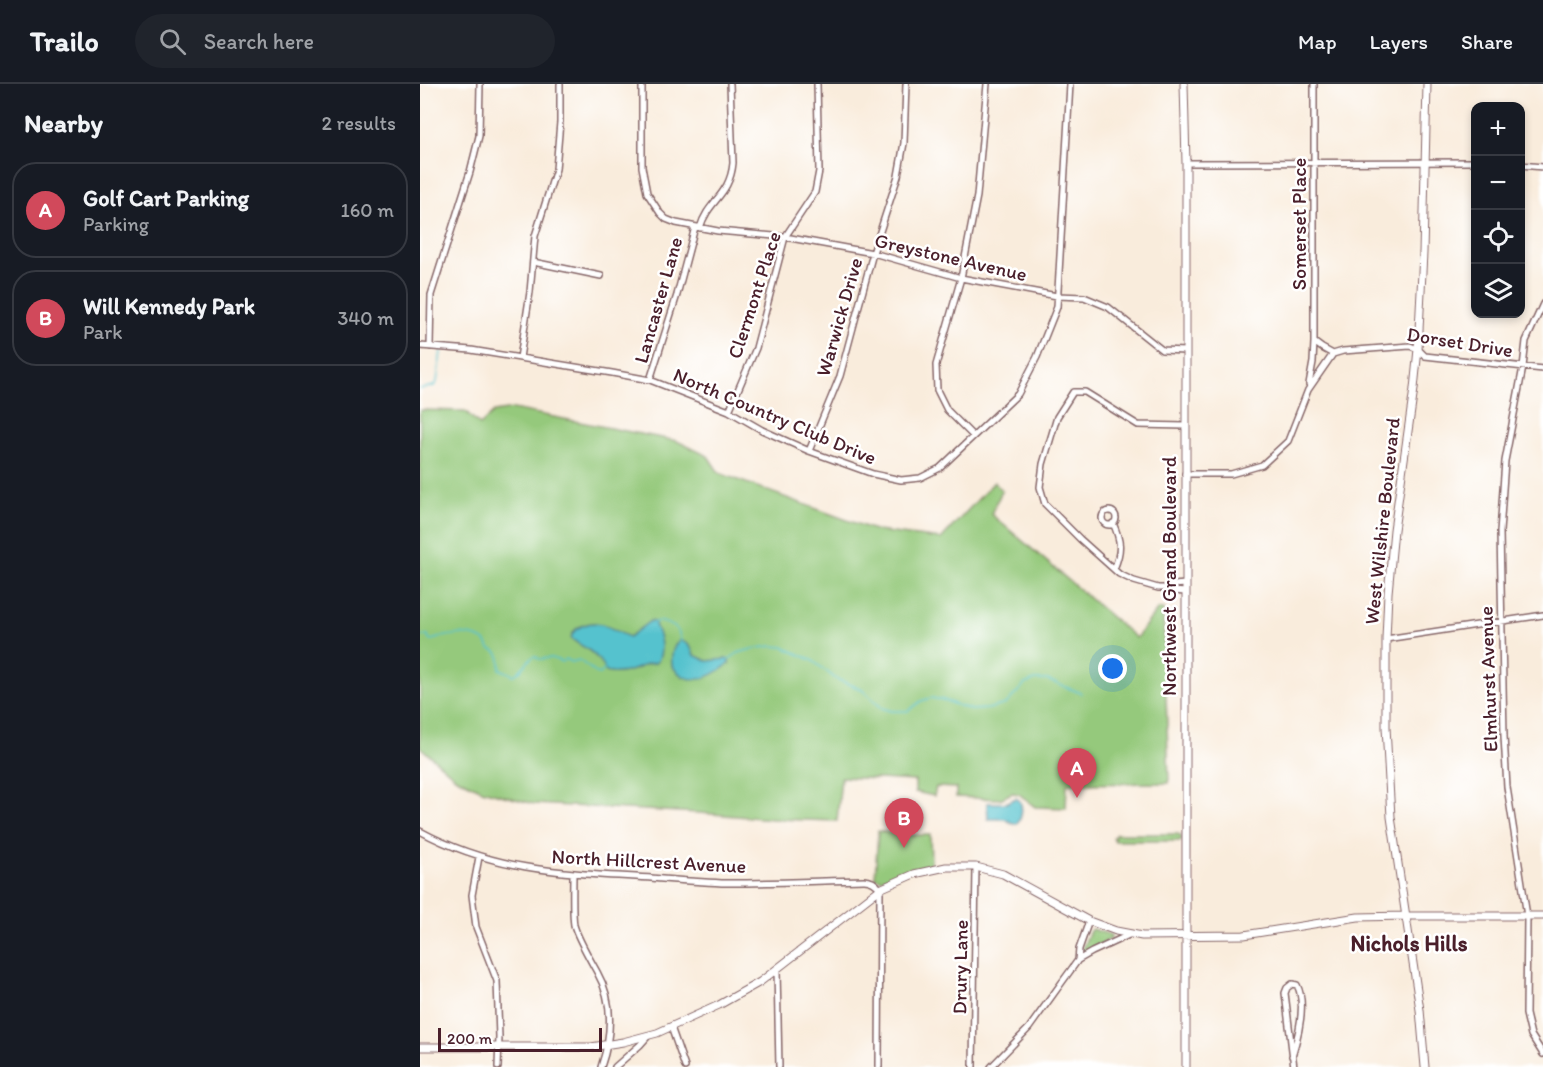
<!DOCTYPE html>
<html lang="en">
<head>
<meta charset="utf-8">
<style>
	body { margin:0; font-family:Itim,sans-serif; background:#20242c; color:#f1f3f6 }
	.controls { position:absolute; right:18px; top:18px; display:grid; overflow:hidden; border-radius:12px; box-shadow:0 3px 9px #0003 }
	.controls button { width:54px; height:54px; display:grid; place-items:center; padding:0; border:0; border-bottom:2px solid #363941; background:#171b24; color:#f1f3f6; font:30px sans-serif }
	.scale { position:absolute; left:18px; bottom:15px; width:164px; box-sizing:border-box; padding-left:6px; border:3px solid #4a1f2b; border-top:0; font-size:16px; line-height:21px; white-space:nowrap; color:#4a1f2b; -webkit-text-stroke:4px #fff; paint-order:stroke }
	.you { position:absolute; left:693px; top:585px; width:21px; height:21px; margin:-15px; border:4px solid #fff; border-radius:50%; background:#1a73e8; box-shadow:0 0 0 9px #1a73e833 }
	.badge { display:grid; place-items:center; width:39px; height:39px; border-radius:50%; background:#d1495b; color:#fff; font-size:20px; font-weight:700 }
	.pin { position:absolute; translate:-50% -50px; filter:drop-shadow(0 2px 3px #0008) }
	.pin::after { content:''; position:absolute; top:32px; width:21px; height:18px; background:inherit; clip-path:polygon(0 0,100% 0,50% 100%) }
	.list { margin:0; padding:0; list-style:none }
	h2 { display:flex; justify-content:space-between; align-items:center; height:78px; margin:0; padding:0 24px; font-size:26px }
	h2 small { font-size:20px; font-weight:400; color:#9ea1a6 }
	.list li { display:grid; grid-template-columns:39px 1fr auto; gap:18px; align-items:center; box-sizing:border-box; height:96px; margin:0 12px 12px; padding:0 12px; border:2px solid #363941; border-radius:24px }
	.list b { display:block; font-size:22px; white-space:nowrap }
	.list p { margin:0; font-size:20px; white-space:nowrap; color:#9ea1a6 }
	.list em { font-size:20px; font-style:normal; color:#9ea1a6 }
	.icon { flex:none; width:33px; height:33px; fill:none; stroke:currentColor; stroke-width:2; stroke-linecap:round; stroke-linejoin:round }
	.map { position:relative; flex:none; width:1123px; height:983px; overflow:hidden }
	header { display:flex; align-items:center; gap:36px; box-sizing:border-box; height:84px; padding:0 30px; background:#171b24; border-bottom:2px solid #363941 }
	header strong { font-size:28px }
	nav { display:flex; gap:33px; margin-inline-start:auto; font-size:21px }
	.search { width:420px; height:54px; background:#20242c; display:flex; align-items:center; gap:15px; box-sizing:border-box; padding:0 21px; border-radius:33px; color:#9ea1a6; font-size:22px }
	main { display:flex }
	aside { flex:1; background:#171b24 }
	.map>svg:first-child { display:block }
</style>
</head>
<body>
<header>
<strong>Trailo</strong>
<div class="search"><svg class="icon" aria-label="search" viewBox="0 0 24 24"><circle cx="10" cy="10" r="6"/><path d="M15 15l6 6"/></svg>Search here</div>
<nav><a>Map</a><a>Layers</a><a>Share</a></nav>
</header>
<main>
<aside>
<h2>Nearby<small>2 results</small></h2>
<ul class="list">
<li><span class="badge">A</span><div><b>Golf Cart Parking</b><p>Parking</p></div><em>160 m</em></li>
<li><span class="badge">B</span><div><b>Will Kennedy Park</b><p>Park</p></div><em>340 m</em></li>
</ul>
</aside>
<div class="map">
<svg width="1123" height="983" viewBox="0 0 1123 983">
	<rect width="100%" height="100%" fill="#fff"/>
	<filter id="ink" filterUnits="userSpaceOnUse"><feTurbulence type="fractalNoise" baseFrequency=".0167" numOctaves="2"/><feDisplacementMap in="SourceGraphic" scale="12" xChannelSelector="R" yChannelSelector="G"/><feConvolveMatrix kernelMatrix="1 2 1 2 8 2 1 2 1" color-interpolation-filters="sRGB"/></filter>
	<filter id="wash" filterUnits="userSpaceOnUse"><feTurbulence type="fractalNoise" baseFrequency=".008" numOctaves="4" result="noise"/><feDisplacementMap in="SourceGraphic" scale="24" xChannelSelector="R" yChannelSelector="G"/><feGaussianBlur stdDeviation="1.35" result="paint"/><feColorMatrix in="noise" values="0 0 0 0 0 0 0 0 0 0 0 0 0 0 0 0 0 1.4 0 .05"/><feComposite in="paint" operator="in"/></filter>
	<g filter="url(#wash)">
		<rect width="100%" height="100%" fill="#f9ecdc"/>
		<path fill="#95c97b" stroke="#707453" stroke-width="1.5" d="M93,325L257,357L288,372L299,389L457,447L521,455L574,398L582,407L571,430L716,554L738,525H743L749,699L647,700L646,724L615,723L599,710L592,709L580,715L536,713V704L516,703L514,712L495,708V697L421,693L417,737L353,735L279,729L114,720L62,706L35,693L0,663V326L45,327L60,341L74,328Z
			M458,747L483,751H510L511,777L509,781L462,795L455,794Z
			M696,750H757L761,751L762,756L759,757H695L693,754Z
			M672,845L691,851V855L663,869L662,865L670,847Z"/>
		<path fill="#55c2ce" stroke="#50707c" stroke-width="1.5" d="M230,537L234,538C239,550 244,562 239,575C236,581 232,578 227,580C224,581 221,583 218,584C208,588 196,591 186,588C183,580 175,570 167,565C161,561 156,559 151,554C153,546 157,544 164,541C181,534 194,547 209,553Z
			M259,557C267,557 272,564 274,571L287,577L306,575L309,576V580C290,594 269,605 252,582C251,574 252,562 259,557Z
			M596,714L600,717C603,724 602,734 597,740H594L585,735H568L567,719H586Z"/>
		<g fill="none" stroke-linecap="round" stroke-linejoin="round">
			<path stroke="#55c2ce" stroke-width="1.5" d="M0,305L14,302L17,298L21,267
				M233,539L239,537C253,542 258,541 261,557
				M0,552H8L9,556C14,556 17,554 22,553C36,550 42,549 56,553C63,555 67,557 69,565C80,566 81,576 80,585L94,591C103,587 106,576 115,572L119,575L132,574L143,578L146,575L152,578L159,576L176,589L180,590L185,585
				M308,576L318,569L332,565L352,562L363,563L392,576L416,595L441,605L462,624L472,627H488L501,617L511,614L523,616L551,626L568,625L586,620L605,600L615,596H627L661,609"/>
		</g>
	</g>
	<g filter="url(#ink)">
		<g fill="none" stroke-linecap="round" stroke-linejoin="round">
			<g stroke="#876769" stroke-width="8">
				<path id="minor" d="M222,0V83L227,109L240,129L246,135L256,139L298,147L365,153L453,169L541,194L637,212L664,213L688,223L742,266L765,267
					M894,0V258L902,264L913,270
					M766,79L1056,78
					M1100,81L1123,83
					M280,144C288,116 310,112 313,79L310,0
					M113,178L181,192
					M1123,220L1106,257L1103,283L1085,377L1080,448L1084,652L1087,703L1107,832L1106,930L1111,951L1123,970
					M0,262L51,266L192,289L230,296L309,327L342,346L389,367L453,390L481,396L500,394L520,384L598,310L617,273L637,223L650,0
					M10,263L11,211L50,88L59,52L60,0
					M100,274L110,208L115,152L136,85L140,38V0
					M230,296L257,211L275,143
					M889,300L893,278L894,258
					M309,327L336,264L365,153L395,108L399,87L397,0
					M765,342L718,341L665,308H653L637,333L623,380L620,403L625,420L660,455L699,490L714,497L738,504H748L752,507L766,508
					M553,352L527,326L517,306L516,281L541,194L557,112L567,0
					M389,367L420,292L453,169L478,92L484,59L486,0
					M765,390H811L842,381L868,357L888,306L913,270L923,267L990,262L998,265L1005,272L1123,285
					M682 434a7 7 0 1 1 14 0a7 7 0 1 1-14 0Z
					M693,439C701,457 702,466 694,485
					M748,504L753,501L766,500
					M966,555L1123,531
					M0,747C70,785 138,789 216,793C246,795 277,798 307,799C353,799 398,797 444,796C451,796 456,799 460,805L459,983
					M59,773L52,811L56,843L77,897L79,953L78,983
					M153,790C153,804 152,828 154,841C157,853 171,877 177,888C194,918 192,951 181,983
					M658,876L659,865L669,837
					M357,886L359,983
					M251,943L265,983
					M872,972C878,953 887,920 877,901L872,900L867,904L865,909L874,983
					M195,983L220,961L228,952
					M553,983L556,783
					M571,983L609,944L658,876L672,868L711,850"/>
			</g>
			<g stroke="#876769" stroke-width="9">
				<path id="tertiary" d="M764,0L766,79V983
					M0,963H171L203,958L237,949L299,921L340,898L460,805L494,790L526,783H556L583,790L669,837L696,847L722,852L824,851L938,833L986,832H1123
					M1005,983L1000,926L971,733L966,643V555L968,509L974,446L994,305L998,265L1003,169L1007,0"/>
			</g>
			<use href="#minor" stroke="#fff" stroke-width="5"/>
			<use href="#tertiary" stroke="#fff" stroke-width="7"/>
		</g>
	</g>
	<g text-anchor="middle" stroke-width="5" stroke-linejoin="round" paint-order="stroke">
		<g font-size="20" fill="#4a1f2b" stroke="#fff">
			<text transform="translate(879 140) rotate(-90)" y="7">Somerset Place</text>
			<text transform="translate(531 173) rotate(13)" y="7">Greystone Avenue</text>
			<text transform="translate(334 211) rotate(-72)" y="7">Clermont Place</text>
			<text transform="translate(238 216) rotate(-74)" y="7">Lancaster Lane</text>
			<text transform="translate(419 233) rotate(-74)" y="7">Warwick Drive</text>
			<text transform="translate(1040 258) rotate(9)" y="7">Dorset Drive</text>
			<text transform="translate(355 332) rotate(23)" y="7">North Country Club Drive</text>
			<text transform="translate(962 437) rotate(-84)" y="7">West Wilshire Boulevard</text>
			<text transform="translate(749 492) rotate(-90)" y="7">Northwest Grand Boulevard</text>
			<text transform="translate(1068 595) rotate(-92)" y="7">Elmhurst Avenue</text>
			<text transform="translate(229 777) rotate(3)" y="7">North Hillcrest Avenue</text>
			<text transform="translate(540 883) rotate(-89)" y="7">Drury Lane</text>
		</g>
		<g font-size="22" font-weight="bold" fill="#4a1f2b" stroke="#fff">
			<text x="989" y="867">Nichols Hills</text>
		</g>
	</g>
</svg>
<div class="controls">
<button>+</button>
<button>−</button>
<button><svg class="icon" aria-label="locate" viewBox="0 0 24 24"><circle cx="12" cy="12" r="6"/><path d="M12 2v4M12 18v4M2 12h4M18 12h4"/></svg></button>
<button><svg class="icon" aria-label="layers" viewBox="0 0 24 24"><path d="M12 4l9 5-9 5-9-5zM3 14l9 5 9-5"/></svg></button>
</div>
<div class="scale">200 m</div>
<div class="you"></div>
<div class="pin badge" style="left:657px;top:714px">A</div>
<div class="pin badge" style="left:484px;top:764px">B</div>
</div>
</main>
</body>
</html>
